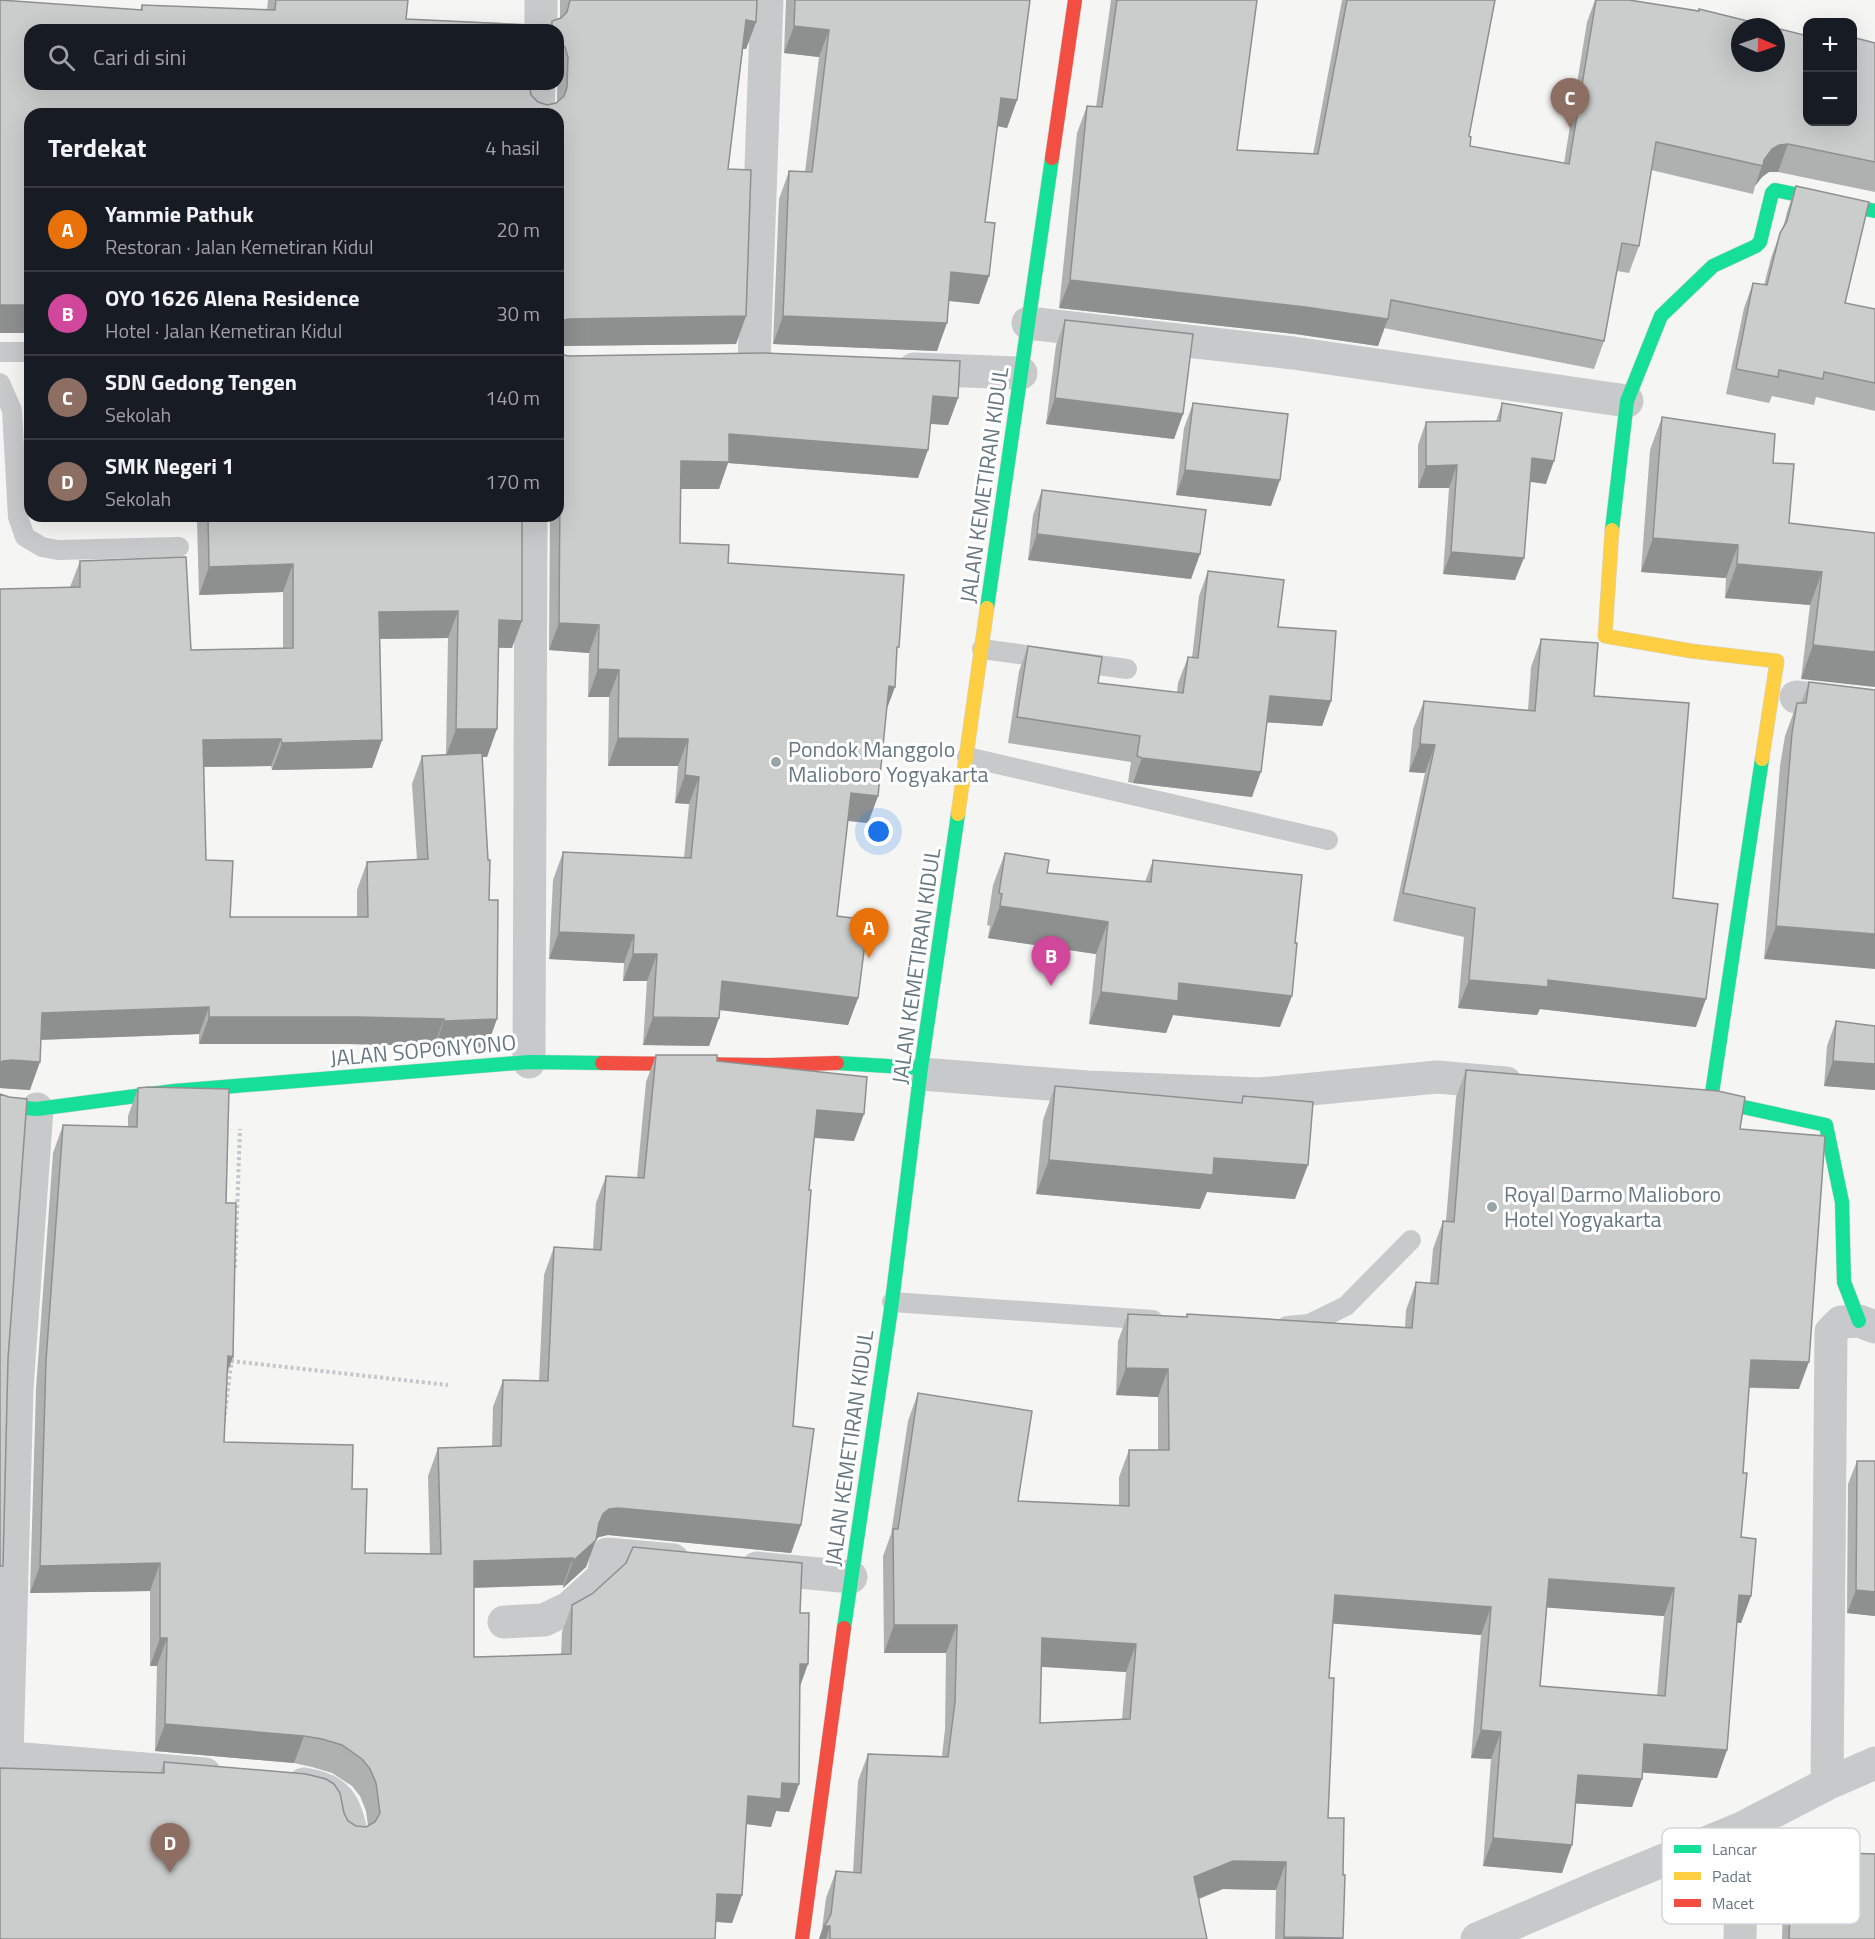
<!DOCTYPE html>
<html lang="id">
<head>
<meta charset="utf-8">
<style>
	body { margin:0; font-family:"Titillium Web",sans-serif; background:#242831; color:#f1f3f6 }
	.controls { position:absolute; right:18px; top:18px; display:grid; overflow:hidden; border-radius:12px; box-shadow:0 6px 24px #0002 }
	.controls button { width:54px; height:54px; display:grid; place-items:center; padding:0; border:0; border-bottom:2px solid #363941; background:#171b24; color:#f1f3f6; font:30px sans-serif }
	.compass { position:absolute; left:1731px; top:18px; width:54px; height:54px; border-radius:50%; background:#171b24; box-shadow:0 6px 24px #0002; rotate:92deg }
	.you { position:absolute; left:879px; top:832px; width:21px; height:21px; margin:-15px; border:4px solid #fff; border-radius:50%; background:#1a73e8; box-shadow:0 0 0 9px #1a73e833 }
	.badge { display:grid; place-items:center; width:39px; height:39px; border-radius:50%; background:#99a4a9; color:#fff; font-size:20px; font-weight:700 }
	.pin { position:absolute; translate:-50% -50px; filter:drop-shadow(0 2px 3px #0008) }
	.pin::after { content:''; position:absolute; top:32px; width:21px; height:18px; background:inherit; clip-path:polygon(0 0,100% 0,50% 100%) }
	.list { margin:0; padding:0; list-style:none }
	h2 { display:flex; justify-content:space-between; align-items:center; height:78px; margin:0; padding:0 24px; font-size:26px }
	h2 small { font-size:20px; font-weight:400; color:#9ea1a6 }
	.list li { display:grid; grid-template-columns:39px 1fr auto; gap:18px; align-items:center; box-sizing:border-box; height:84px; padding:0 24px; border-top:2px solid #363941 }
	.list b { display:block; font-size:22px; white-space:nowrap }
	.list p { margin:0; font-size:20px; white-space:nowrap; color:#9ea1a6 }
	.list em { font-size:20px; font-style:normal; color:#9ea1a6 }
	.icon { flex:none; width:33px; height:33px; fill:none; stroke:currentColor; stroke-width:2; stroke-linecap:round; stroke-linejoin:round }
	.map { position:relative; flex:none; width:1875px; height:1939px; overflow:hidden }
	.search { position:absolute; background:#171b24; box-shadow:0 6px 24px #0002; left:24px; top:24px; width:540px; height:66px; display:flex; align-items:center; gap:15px; box-sizing:border-box; padding:0 21px; border-radius:18px; color:#9ea1a6; font-size:22px }
	.panel { position:absolute; background:#171b24; box-shadow:0 6px 24px #0002; left:24px; top:108px; width:540px; height:414px; border-radius:18px }
	.map>svg:first-child { display:block }
</style>
</head>
<body>
<div class="map">
<svg width="1875" height="1939" viewBox="0 0 1875 1939">
	<rect width="100%" height="100%" fill="#f5f5f4"/>
	<g fill="none" stroke-linecap="round" stroke-linejoin="round">
		<g stroke="#d1d2d2" stroke-width="15">
			<path id="fast" d="M1612,530L1627,401L1661,316L1713,266L1756,246L1760,242L1772,193L1775,190L1875,211
				M987,608L1052,158
				M1762,759L1711,1100L1826,1125L1842,1202L1844,1282L1859,1321
				M837,1063L921,1068
				M0,1106L37,1109L174,1091L529,1062L602,1063
				M844,1628L892,1302L921,1068L958,814"/>
		</g>
		<g stroke="#d1d2d2" stroke-width="15">
			<path id="slow" d="M1612,530L1605,636L1691,651L1777,661L1762,759
				M958,814L987,608"/>
		</g>
		<g stroke="#d1d2d2" stroke-width="15">
			<path id="jam" d="M1052,158L1075,0
				M602,1063L770,1065L837,1063
				M802,1939L844,1628"/>
		</g>
		<path stroke="#c5c6c7" stroke-width="4" stroke-dasharray="3 3" stroke-linecap="butt" d="M235,1268L240,1129
			M231,1361L448,1385
			M224,1421L232,1357"/>
		<path stroke="#c7c9ca" stroke-width="20" d="M0,352H30
			M0,383L12,410L18,517L25,537L42,547L58,550L179,547
			M982,649L1127,669
			M967,757L1328,840
			M892,1302L1153,1320
			M1287,1326L1309,1324L1346,1306L1411,1240"/>
		<path stroke="#c7c9ca" stroke-width="33" d="M541,30V0
			M538,114L539,84
			M1028,323L1293,353L1627,401
			M754,362L767,0
			M914,369L1021,373
			M1796,697L1875,706
			M529,1062L531,516
			M921,1074L1087,1087L1260,1094L1437,1077L1506,1083
			M757,1568L851,1577
			M504,1622L544,1620L569,1608L603,1577L607,1554L673,1560
			M0,1757L205,1774
			M7,1757L17,1388L37,1109
			M304,1784C339,1789 345,1804 352,1836
			M1827,1784L1831,1332L1841,1322L1859,1321L1875,1327
			M1477,1939L1596,1888L1742,1828L1827,1784L1875,1763
			M1740,1939L1742,1828"/>
		<use href="#fast" stroke="#16e098" stroke-width="14"/>
		<use href="#slow" stroke="#ffcf43" stroke-width="14"/>
		<use href="#jam" stroke="#f24e42" stroke-width="14"/>
	</g>
	<path fill="#afb0b0" fill-rule="evenodd" d="M0,0L140,10L142,5L267,10L268,0H408L406,19L550,25L552,21L560,19V0H757L756,22L746,49H743L728,169L751,170L746,316L736,344L558,346V114H30V326L28,333H0ZM30,30H558L557,102L547,105L538,102L531,95L529,84H30Z
		M786,0H1030L1017,100L1007,128L997,126L985,222L989,276L979,304L949,301L937,351L773,344L779,199L789,171L805,172L819,57L784,53Z
		M1111,0H1257L1237,150L1313,154L1342,0H1495L1469,136L1470,146L1564,163L1587,22L1595,0H1629L1808,122L1875,43V192L1778,172H1769L1762,177L1755,186L1753,194L1651,170L1639,246L1629,273L1617,271L1604,341L1594,369L1384,328L1378,346L1295,334L1059,308L1077,133L1087,106L1096,107Z
		M1796,186L1845,303L1875,309V411L1816,397L1814,405L1772,396L1769,403L1726,394L1744,308L1753,283L1764,285L1771,258L1780,233L1783,228L1787,212Z
		M1065,320L1183,414L1174,439L1046,424L1056,345Z
		M558,353L568,356L958,398L948,425L930,424L918,478L728,463L719,489H681L680,543L728,563L896,655L886,712L878,796L868,823L848,821L837,916L858,998L848,1025L720,1010L719,1018L709,1046L643,1045L647,981H623L624,963L549,959L553,880L563,852L684,858L689,804L675,803L678,766H608L609,697H588L589,653L549,650L550,516H558Z
		M1193,403L1271,506L1176,495L1184,428Z
		M1502,403L1546,484L1530,481L1515,580L1443,574L1449,488H1418V445L1426,422L1496,421Z
		M1662,417L1773,463L1789,523L1875,533L1801,679L1810,605L1725,598L1726,578L1641,572L1650,450Z
		M1042,490L1200,554L1191,579L1028,560L1033,515Z
		M199,516H522L512,648H499L487,757H482L487,1047L434,1049V1046L349,1044H199V1034L41,1040L30,1090L0,1088V589L70,587L80,561L191,650L283,649V592L199,595L197,522ZM448,638L446,755L422,756L412,784L417,860L367,862L357,890V917H230L206,860L204,767L271,766L272,770L372,768L382,740L380,639Z
		M1208,571L1278,627L1331,701L1322,726L1267,722L1252,797L1133,783L1128,782L1131,762L1008,743L1019,671L1028,646L1098,683L1177,693L1178,683L1188,657L1192,658L1199,596Z
		M1541,639L1594,696L1673,898L1696,1027L1540,1009L1537,1015L1458,1008L1464,937L1393,921L1425,773L1409,772L1413,729L1424,701L1528,710L1531,667Z
		M1809,682L1875,690L1764,959L1780,766L1785,736L1797,703H1801Z
		M1005,853L1047,873L1145,882L1153,860L1280,1027L1173,1015L1166,1033L1089,1024L1096,954L988,938L990,926L987,925L993,885Z
		M1836,1021L1875,1026V1090L1824,1086L1827,1046Z
		M656,1055L717,1061L854,1141L814,1138L809,1190L793,1426L801,1525L791,1553L608,1535L599,1537L596,1540L586,1567L563,1588V1585L474,1588V1657L561,1655L562,1632L572,1605L800,1613V1685L789,1812L776,1811L771,1827L746,1824L742,1895L732,1923L715,1922V1939L160,1773L164,1762L344,1813L348,1821L356,1826L366,1827L368,1826L366,1811L360,1796L352,1786L332,1773L312,1767L294,1763L155,1751L157,1666H150V1591L30,1593L36,1389L53,1153L63,1125L128,1127V1116L138,1088L226,1203L227,1371L224,1442L352,1489L365,1553L430,1554L428,1476L438,1448L492,1447L493,1407L503,1380L539,1381L544,1275L554,1247L593,1249L596,1203L606,1176L637,1178L646,1082Z
		M1466,1070L1740,1129L1799,1389L1749,1388L1743,1473L1741,1537L1751,1596L1741,1623H1737L1727,1750L1717,1778L1642,1772L1632,1807L1575,1803L1562,1873L1483,1866L1491,1759L1471,1758L1481,1635L1333,1623L1329,1678L1328,1818L1343,1875V1939H1275L1276,1890L1223,1889L1199,1899L1207,1939H819L822,1929L826,1898L836,1871L853,1873L858,1781L868,1754L942,1756L945,1729L946,1653H884L883,1556L891,1534L908,1421L918,1393L1018,1501L1119,1506V1477L1129,1450H1158V1397L1116,1395L1118,1341L1128,1314L1186,1317L1187,1314L1405,1327L1406,1310L1416,1282L1430,1283L1433,1249L1443,1221H1446L1456,1097ZM1547,1607L1664,1616L1657,1696L1540,1686ZM1041,1667L1126,1672L1122,1719L1040,1723Z
		M1055,1086L1241,1103L1243,1096L1295,1199L1207,1192L1200,1209L1036,1194L1043,1120Z
		M1857,1461H1875V1616L1847,1613L1848,1484Z
		M1792,1851L1875,1939H1782L1784,1871Z"/>
	<path fill="#8e9090" d="M746,20L756,22L746,49L736,48Z
		M794,26L829,30L819,57L784,53Z
		M1001,98L1017,100L1007,128L991,125Z
		M1788,144L1778,172H1769L1762,177L1755,186L1764,160L1772,149L1779,145Z
		M951,272L989,276L979,304L941,300Z
		M1070,280L1305,307L1388,319L1378,346L1295,334L1059,308Z
		M30,300V326L28,333H0V305Z
		M746,316L736,344L558,346V322L568,319Z
		M783,316L947,323L937,351L773,344Z
		M933,396L958,398L948,425L922,423Z
		M1055,398L1183,414L1174,439L1046,424Z
		M729,434L928,450L918,478L728,463L719,489H671L681,461Z
		M1532,458L1554,461L1546,484L1524,481Z
		M1457,465L1449,488H1418L1426,466Z
		M1185,470L1280,480L1271,506L1176,495Z
		M1037,534L1200,554L1191,579L1028,560Z
		M1653,538L1738,545L1726,578L1641,572Z
		M1451,552L1524,558L1515,580L1443,574Z
		M293,564L283,592L199,595L209,567Z
		M1737,564L1822,572L1810,605L1725,598Z
		M458,611L448,638L369,639L379,612Z
		M499,620L522,621L512,648L489,647Z
		M559,623L599,625L589,653L549,650Z
		M1813,645L1875,652V687L1801,679Z
		M598,669L619,670L609,697H588Z
		M889,686L895,687L885,714Z
		M1270,696L1331,701L1322,726L1261,722Z
		M456,729H497L487,757L446,756Z
		M618,738L688,739L678,766H608Z
		M281,739L271,766L193,767L203,740Z
		M382,740L372,768L272,770L282,743Z
		M1420,744L1435,745L1425,773L1409,772Z
		M1142,758L1261,772L1252,797L1133,783Z
		M685,775L699,777L689,804L675,803Z
		M851,793L878,796L868,823L841,820Z
		M1000,906L1108,922L1096,954L988,938Z
		M1776,926L1875,934V969L1764,959Z
		M559,932L634,935L624,963L549,959Z
		M633,954H657L647,981H623Z
		M1469,980H1548L1706,999L1696,1027L1540,1009L1537,1015L1458,1008Z
		M722,981L858,998L848,1025L711,1009Z
		M1179,983L1292,996L1280,1027L1173,1015L1166,1033L1089,1024L1101,992Z
		M209,1007L199,1034L32,1040L42,1013Z
		M209,1017H359L444,1019L434,1046L349,1044H199Z
		M653,1017L719,1018L709,1046L643,1045Z
		M497,1019L487,1047L434,1049L444,1021Z
		M12,1060L40,1062L30,1090L0,1088V1063L3,1061Z
		M1833,1061L1875,1064V1090L1824,1086Z
		M817,1110L864,1114L854,1141L807,1137Z
		M1214,1158L1308,1165L1295,1199L1207,1192L1200,1209L1036,1194L1049,1160Z
		M228,1356L233,1357L223,1384Z
		M1751,1360L1809,1362L1799,1389L1741,1387Z
		M1126,1368L1168,1369L1158,1397L1116,1395Z
		M618,1508L801,1525L791,1553L608,1535L599,1537L593,1542L596,1540L586,1567L563,1588L573,1561L599,1523L603,1514L609,1509Z
		M573,1558L563,1585L464,1588L474,1561Z
		M160,1563L150,1591L30,1593L40,1566Z
		M1549,1579L1674,1588L1664,1616L1539,1607Z
		M1856,1590L1875,1592V1616L1847,1613Z
		M1335,1595L1491,1607L1481,1635L1325,1623Z
		M1739,1595L1751,1596L1741,1623L1729,1622Z
		M894,1625H957L946,1653H884Z
		M160,1638H167L157,1666H150Z
		M1042,1638L1136,1644L1126,1672L1032,1666Z
		M800,1664H808L798,1692Z
		M165,1724L304,1736L294,1763L155,1751Z
		M1481,1730L1501,1732L1491,1759L1471,1758Z
		M1644,1744L1727,1750L1717,1778L1634,1772Z
		M1578,1775L1642,1779L1632,1807L1568,1803Z
		M782,1783L799,1784L789,1812L776,1811L771,1827L738,1823L748,1796Z
		M1493,1838L1572,1845L1562,1873L1483,1866Z
		M1233,1861L1286,1862L1276,1890L1223,1889L1184,1904L1194,1877Z
		M717,1894L742,1895L732,1923L707,1921Z
		M824,1926H830L826,1939H819Z
		M1284,1937L1343,1938V1939H1283Z"/>
	<path fill="#cbcdcd" stroke="#8e9090" stroke-width="1.5" fill-rule="evenodd" d="M0,0L142,10V5L275,10L276,0H408L406,19L552,26V21L561,18L567,12L570,0H757L756,22L746,20L728,169L751,170L746,316L568,319L558,322V114H30V305H0ZM30,30H558V40L565,47L568,57L567,87L564,96L556,103L547,105L538,102L531,95L529,84H30Z
		M795,0H1030L1017,100L1001,98L985,222L995,223L989,276L951,272L947,323L783,316L789,171L812,172L829,30L794,26Z
		M1117,0H1257L1237,150L1318,154L1347,0H1495L1469,136L1471,137L1470,146L1569,164L1596,0H1629L1699,11V9L1772,27H1740V63H1776V28L1808,36V122H1852V37L1875,43V162L1788,144L1779,145L1772,149L1764,160L1763,166L1656,142L1639,246L1622,243L1604,341L1391,300L1388,319L1305,307L1070,280L1087,106L1102,107Z
		M1796,186L1869,202L1845,303L1875,309V383L1824,372L1823,379L1779,370L1778,377L1736,369L1753,283L1767,285L1780,233L1787,221Z
		M1065,320L1193,334L1183,414L1055,398Z
		M558,353L568,356L764,353L960,361L958,398L933,396L928,450L729,434V462L681,461L680,543L729,545L728,563L904,575L899,647H897L895,687L889,686L878,796L851,793L837,916L868,920L858,998L722,981L719,1018L653,1017L657,954H633L634,935L559,932L563,852L691,858L699,777L685,775L688,739L618,738L619,670L598,669L599,625L559,623L560,489L558,482Z
		M1193,403L1288,414L1280,480L1185,470Z
		M1502,403L1562,413L1554,461L1532,458L1524,558L1451,552L1457,465L1426,466V422L1500,421Z
		M1662,417L1775,434L1773,463L1794,464L1789,523L1875,533V652L1813,645L1822,572L1737,564L1738,545L1653,538Z
		M1042,490L1206,510L1200,554L1037,534Z
		M208,516H522V621L499,620L497,729H456L458,611L379,612L382,740L282,743L281,739L203,740L206,860L233,861L230,917H368L367,862L428,859L422,756L482,753L488,860H490L489,900H498L497,1019L444,1021V1019L359,1017H209V1007L42,1013L40,1062L12,1060L3,1061L0,1063V589L80,587V561L186,557L191,650L293,648V564L209,567Z
		M1208,571L1284,580L1278,627L1336,631L1331,701L1270,696L1261,772L1142,758L1137,756L1140,736L1017,717L1028,646L1102,657L1098,683L1183,693L1188,657L1198,658Z
		M1541,639L1598,643L1594,696L1689,703L1673,898L1718,904L1706,999L1548,980V987L1469,980L1475,908L1403,893L1435,745L1420,744L1424,701L1535,711Z
		M1809,682L1875,690V934L1776,926L1792,733L1797,703H1806Z
		M1005,853L1049,860L1047,873L1151,882L1153,860L1302,875L1295,943H1297L1292,996L1179,983L1178,1001L1101,992L1108,922L1000,906L1002,894L999,893Z
		M1836,1021L1875,1026V1064L1833,1061Z
		M656,1055H717V1061L867,1077L864,1114L817,1110L809,1190H811L793,1426L814,1429L801,1525L618,1508L609,1509L603,1514L599,1523L596,1540L573,1561V1558L474,1561V1657L571,1654L572,1605L592,1594L626,1563L633,1547L802,1563L800,1613H809L808,1664H800L799,1784L782,1783L781,1799L748,1796L742,1895L717,1894L715,1939H0V1768L164,1773V1762L306,1774L326,1779L334,1784L340,1793L344,1813L348,1821L356,1826L366,1827L375,1822L380,1813L376,1783L370,1769L362,1759L342,1745L322,1739L304,1736L165,1724L167,1638H160V1563L40,1566L46,1361L63,1125L137,1127L138,1088L148,1087L229,1089L226,1203H236L233,1357L228,1356L224,1442L353,1445L352,1489H367L365,1553L441,1554L438,1448L501,1446L503,1380L548,1381L554,1247L601,1250L606,1176L644,1178Z
		M1466,1070L1718,1091L1745,1097L1740,1129L1825,1136L1809,1362L1751,1360L1743,1473H1747L1741,1537L1756,1539L1751,1596L1739,1595L1727,1750L1644,1744L1642,1779L1578,1775L1572,1845L1493,1838L1501,1732L1481,1730L1491,1607L1335,1595L1329,1678H1334L1328,1818H1344L1343,1875H1345L1343,1938L1284,1937L1286,1862L1233,1861L1194,1877L1207,1939H830V1926H824L827,1922L831,1914L836,1871L861,1873L868,1754L948,1757L955,1702L957,1625H894L893,1529H898L918,1393L1032,1411L1018,1501L1129,1506V1450H1169L1168,1369L1126,1368L1128,1314L1187,1317V1314L1412,1328L1416,1282L1438,1284L1443,1221L1454,1222ZM1549,1579L1674,1588L1665,1696L1540,1686ZM1042,1638L1136,1644L1130,1719L1040,1723Z
		M1055,1086L1242,1103L1243,1096L1313,1102L1308,1165L1214,1158L1213,1175L1049,1160Z
		M0,1094L9,1097L27,1099L8,1359L3,1566H0Z
		M1857,1461H1875V1592L1856,1590Z
		M1792,1851L1875,1854V1939H1789Z"/>
	<g fill="#99a4a9" stroke="#fff" stroke-width="2">
		<circle cx="776" cy="762" r="6"/>
		<circle cx="1492" cy="1207" r="6"/>
	</g>
	<g text-anchor="middle" stroke-width="6" stroke-linejoin="round" paint-order="stroke">
		<g font-size="22" fill="#687881" stroke="#fff">
			<text transform="translate(984 485) rotate(-82)" y="8">JALAN KEMETIRAN KIDUL</text>
			<text transform="translate(916 966) rotate(-82)" y="8">JALAN KEMETIRAN KIDUL</text>
			<text transform="translate(423 1050) rotate(-5)" y="8">JALAN SOPONYONO</text>
			<text transform="translate(849 1448) rotate(-82)" y="8">JALAN KEMETIRAN KIDUL</text>
		</g>
		<g font-size="22" fill="#687881" stroke="#fff" text-anchor="start">
			<text x="788" y="757">Pondok Manggolo<tspan x="788" dy="25">Malioboro Yogyakarta</tspan></text>
			<text x="1504" y="1202">Royal Darmo Malioboro<tspan x="1504" dy="25">Hotel Yogyakarta</tspan></text>
		</g>
	</g>
	<rect x="1662" y="1828" width="198" height="96" rx="9" fill="#fff" stroke="#d2d6d9" stroke-width="1.5"/>
	<rect x="1674" y="1845" width="27" height="8" fill="#16e098"/>
	<rect x="1674" y="1872" width="27" height="8" fill="#ffcf43"/>
	<rect x="1674" y="1899" width="27" height="8" fill="#f24e42"/>
	<g font-size="16" fill="#687881">
		<text x="1712" y="1855">Lancar</text>
		<text x="1712" y="1882">Padat</text>
		<text x="1712" y="1909">Macet</text>
	</g>
</svg>
<div class="controls">
<button>+</button>
<button>−</button>
</div>
<svg class="compass" viewBox="-18 -18 36 36"><path d="M0-13l5 13h-10z" fill="#e53935"/><path d="M0 13l5-13h-10z" fill="#9ea1a6"/></svg>
<div class="you"></div>
<div class="pin badge" style="left:869px;top:958px;background:#e8710a">A</div>
<div class="pin badge" style="left:1051px;top:986px;background:#d1479c">B</div>
<div class="pin badge" style="left:1570px;top:128px;background:#8d6e63">C</div>
<div class="pin badge" style="left:170px;top:1873px;background:#8d6e63">D</div>
<div class="search"><svg class="icon" aria-label="search" viewBox="0 0 24 24"><circle cx="10" cy="10" r="6"/><path d="M15 15l6 6"/></svg>Cari di sini</div>
<section class="panel">
<h2>Terdekat<small>4 hasil</small></h2>
<ul class="list">
<li><span class="badge" style="background:#e8710a">A</span><div><b>Yammie Pathuk</b><p>Restoran · Jalan Kemetiran Kidul</p></div><em>20 m</em></li>
<li><span class="badge" style="background:#d1479c">B</span><div><b>OYO 1626 Alena Residence</b><p>Hotel · Jalan Kemetiran Kidul</p></div><em>30 m</em></li>
<li><span class="badge" style="background:#8d6e63">C</span><div><b>SDN Gedong Tengen</b><p>Sekolah</p></div><em>140 m</em></li>
<li><span class="badge" style="background:#8d6e63">D</span><div><b>SMK Negeri 1</b><p>Sekolah</p></div><em>170 m</em></li>
</ul>
</section>
</div>
</body>
</html>
